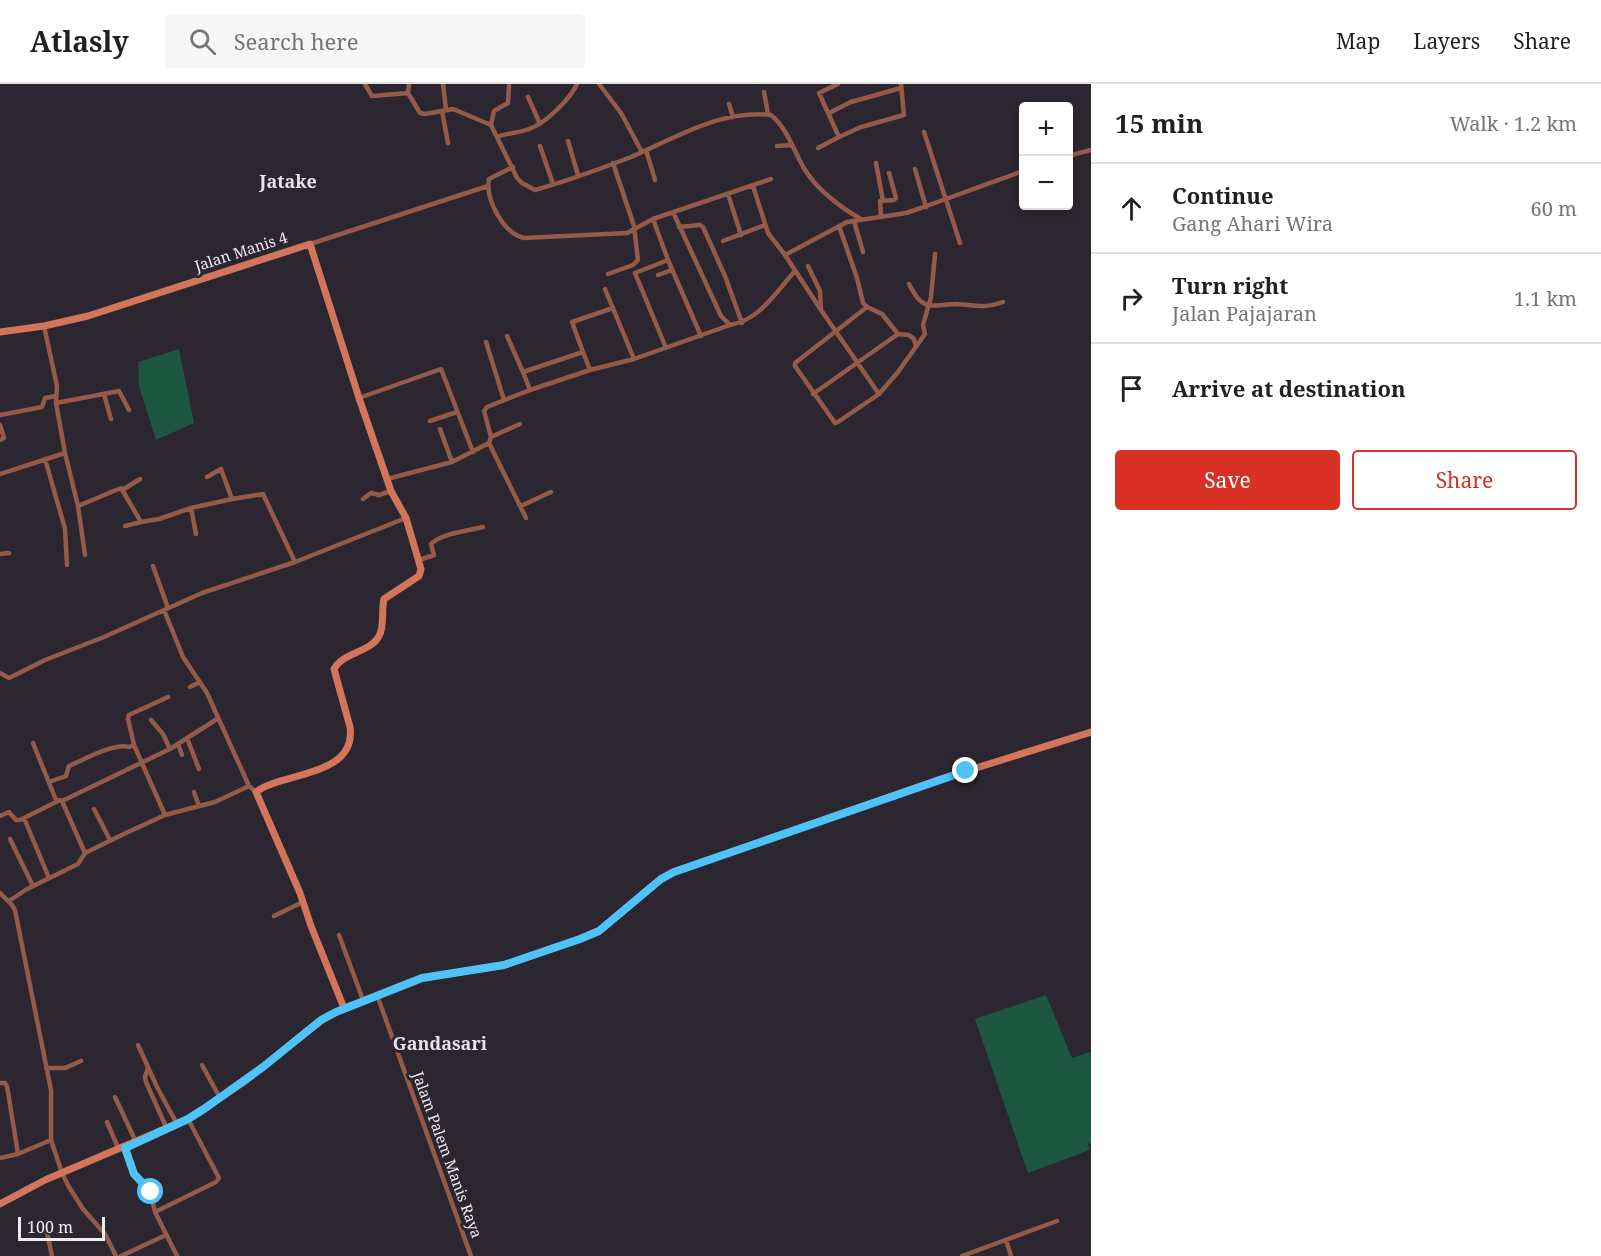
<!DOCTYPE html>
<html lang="en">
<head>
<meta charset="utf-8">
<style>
	body { margin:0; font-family:"Noto Serif",serif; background:#f6f6f6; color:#202124 }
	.controls { position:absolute; right:18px; top:18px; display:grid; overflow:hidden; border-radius:6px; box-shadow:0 3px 9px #0003 }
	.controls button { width:54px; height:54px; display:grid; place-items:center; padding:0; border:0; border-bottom:2px solid #e0e0e0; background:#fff; color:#202124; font:30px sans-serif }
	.scale { position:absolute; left:18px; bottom:15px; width:87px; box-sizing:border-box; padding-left:6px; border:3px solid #eeeaf2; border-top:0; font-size:16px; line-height:21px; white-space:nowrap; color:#eeeaf2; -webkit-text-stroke:4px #2c2631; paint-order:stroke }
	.stop { position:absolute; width:18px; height:18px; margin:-14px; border:4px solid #4fc3f7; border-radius:50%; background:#fff }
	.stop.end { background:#4fc3f7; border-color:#fff; box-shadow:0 2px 6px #0008 }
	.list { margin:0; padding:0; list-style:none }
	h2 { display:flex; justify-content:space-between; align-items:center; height:78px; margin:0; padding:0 24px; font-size:26px }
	h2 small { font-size:20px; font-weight:400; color:#757577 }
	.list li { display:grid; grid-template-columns:39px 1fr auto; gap:18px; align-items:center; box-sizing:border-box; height:90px; padding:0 24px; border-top:2px solid #e0e0e0 }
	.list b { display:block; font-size:22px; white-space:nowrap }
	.list p { margin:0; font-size:20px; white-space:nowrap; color:#757577 }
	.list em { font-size:20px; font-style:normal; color:#757577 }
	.actions { display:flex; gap:12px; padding:18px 24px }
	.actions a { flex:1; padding:14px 0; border:2px solid #d93025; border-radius:6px; text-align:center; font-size:21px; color:#d93025 }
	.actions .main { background:#d93025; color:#fff }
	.icon { flex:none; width:33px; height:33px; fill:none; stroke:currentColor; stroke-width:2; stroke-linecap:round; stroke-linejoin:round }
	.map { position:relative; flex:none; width:1091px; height:1172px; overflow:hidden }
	header { display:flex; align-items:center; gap:36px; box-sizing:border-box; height:84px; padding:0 30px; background:#fff; border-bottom:2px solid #e0e0e0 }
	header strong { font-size:28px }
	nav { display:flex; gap:33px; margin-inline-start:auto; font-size:21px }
	.search { width:420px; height:54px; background:#f6f6f6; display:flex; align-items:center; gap:15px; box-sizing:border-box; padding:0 21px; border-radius:6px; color:#757577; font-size:22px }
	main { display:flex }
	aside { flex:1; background:#fff }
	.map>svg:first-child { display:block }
</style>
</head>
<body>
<header>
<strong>Atlasly</strong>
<div class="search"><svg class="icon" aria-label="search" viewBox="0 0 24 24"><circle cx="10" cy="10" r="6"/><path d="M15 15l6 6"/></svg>Search here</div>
<nav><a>Map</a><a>Layers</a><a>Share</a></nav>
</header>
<main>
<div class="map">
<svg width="1091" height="1172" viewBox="0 0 1091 1172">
	<rect width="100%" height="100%" fill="#2c2631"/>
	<path fill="#1d5741" d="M179,265L194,339L156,356L139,302L138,278Z
		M1046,911L1072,974L1091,968V1059L1088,1060L1090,1066L1028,1089L975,935Z"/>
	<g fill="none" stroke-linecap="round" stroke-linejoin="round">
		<path stroke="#955b49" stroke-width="4.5" d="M365,0L372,12L408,9
			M409,0L408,9L420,29L425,30L453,25L491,41L517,94L522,99L535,106C567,97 600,85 631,73C675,54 721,25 771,31C788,45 794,68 805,86C818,106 840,123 861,135
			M443,0L446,26
			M599,0L621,29L642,68
			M838,0L819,9L839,53L861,43L904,31L901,0
			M764,8L768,30
			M528,13L540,40
			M729,20L733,33
			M442,27L448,59
			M829,29L851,18L901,4
			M491,41L494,27L508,19L509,2
			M924,48L960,159
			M497,53C507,49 519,49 529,45C545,40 570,15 577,0
			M568,57L578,91
			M540,62L553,100
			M777,62L792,61
			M818,64L839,53
			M646,66L655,96
			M1068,72L1091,66
			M876,79L883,117
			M513,83L489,95C485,115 503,149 524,154L627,149L653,135L771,95
			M915,85L926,123
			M753,102L768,149L785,171
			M728,110L741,151
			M673,128L721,232L730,241
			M881,133L880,117L894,116L896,114L889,89
			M653,135L668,176L701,252
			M854,137L863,168
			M839,142L857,194L863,219L867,223L882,230L898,250
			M679,143L700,141L703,143L725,192L742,239
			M723,157L765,141
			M310,160L488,102
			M935,170L931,213L923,241L925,250L898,288L879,310L821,226L785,171L847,138L906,129L921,124L1023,87
			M808,182L820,207L821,226
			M608,190L633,181L638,176L634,142L613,79
			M658,191L672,186
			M909,200C914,209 918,218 928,221C936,223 947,220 956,220C975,221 984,225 1003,218
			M605,205L634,275
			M867,223L795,279V282L835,339L838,338L879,310
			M44,242L57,302L56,319L65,369L78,422L121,404L141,438L159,435L191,424L232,415
			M507,252L523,288
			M486,258L504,316
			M666,264L635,189L668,176
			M583,268L572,238L613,224
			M530,306L523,288L583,268L590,286
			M104,310L111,335
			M813,310L898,250L909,251L914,255L916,263
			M359,314L441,285L473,368
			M56,319L119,307L129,326
			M0,331L42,323L45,314L56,312
			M430,337L457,328
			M0,341L4,354L0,356
			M440,345L452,378
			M491,353L520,340
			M489,359L526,434
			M45,375L65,445L67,481
			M0,390L65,369
			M207,393L221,385L232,415L263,410L264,412L295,478
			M387,395L452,378L489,359L491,353L484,327L487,323L530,306L590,286L634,275L730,241C760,236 776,208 795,187
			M124,405L140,395
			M363,415L371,409L379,411L391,407
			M78,422L85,471
			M521,422L551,408
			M191,424L196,450
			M125,442L141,438
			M0,470L9,469
			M419,476L434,471L431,460C442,449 467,447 483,443
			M153,482L168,524
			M164,526L183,573L207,609L249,702L256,708
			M0,589L9,594L45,576L104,553L202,509L295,478L406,434
			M190,603L200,598
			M151,636L163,650L170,665
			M187,654L199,685
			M33,659L56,716L62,717L85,769
			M178,660L182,671
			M49,698L66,692L69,682C83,676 115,658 129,663L134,661
			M194,708L199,722
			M62,717L170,665L217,635
			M94,725L110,756
			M165,731L134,661L128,635L129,631L168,613
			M0,732L9,728L16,736H20L60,716
			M24,734L49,794
			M10,755L33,802
			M0,809L12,821L15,826L51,1006V1056L62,1089L69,1103L83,1125L105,1150L116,1172
			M9,817L27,805L78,780L85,769L128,748L165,731L215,718L249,702
			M274,832L303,818
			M339,851L363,916
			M377,911L471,1172
			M138,961L157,1003L177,1040
			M202,981L220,1014
			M46,984H65L81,977
			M148,984L145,993L146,998L167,1045
			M0,999H5L7,1002L18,1070
			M115,1013L136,1058
			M107,1038L119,1066
			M125,1063L134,1090L150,1106L155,1128
			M0,1074L18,1070L51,1056
			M43,1139L47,1148L52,1172
			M1006,1156L1011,1172
			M121,1172L166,1151
			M177,1172L155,1128L216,1098L219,1094L188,1035
			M962,1172L1057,1137"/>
		<path stroke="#d2755a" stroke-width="7" d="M0,248L44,242L88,232L310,160L359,314L391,407L406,434L421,485L419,492L384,515C381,526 385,542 379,552C370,569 343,568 334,585L350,643C357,693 282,688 256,708L300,809L311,842L344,924
			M0,1120L45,1096L188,1035L245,997L322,936L336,928L422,894L504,881L580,855L599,847L661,795L674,788L941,695L1091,648"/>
	</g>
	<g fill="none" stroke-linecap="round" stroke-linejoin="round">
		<path stroke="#4fc3f7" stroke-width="8" d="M151,1108L134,1090L125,1064L188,1035L204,1025L263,983L321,936L336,928L422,894L504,881L580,855L599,847L661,795L674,788L966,687"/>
	</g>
	<g text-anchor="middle" stroke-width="6" stroke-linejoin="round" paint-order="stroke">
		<g font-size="15" fill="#eeeaf2" stroke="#2c2631">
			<text transform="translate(241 168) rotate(-18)" y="5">Jalan Manis 4</text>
			<text transform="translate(447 1071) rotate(70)" y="5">Jalam Palem Manis Raya</text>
		</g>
		<g font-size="18" font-weight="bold" fill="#e9e0f0" stroke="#2c2631">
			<text x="288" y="104">Jatake</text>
			<text x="440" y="966">Gandasari</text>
		</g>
	</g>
</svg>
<div class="controls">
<button>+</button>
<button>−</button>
</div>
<div class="scale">100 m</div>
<div class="stop" style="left:151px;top:1108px"></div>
<div class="stop end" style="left:966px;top:687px"></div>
</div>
<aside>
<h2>15 min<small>Walk · 1.2 km</small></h2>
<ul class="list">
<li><svg class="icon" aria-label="ahead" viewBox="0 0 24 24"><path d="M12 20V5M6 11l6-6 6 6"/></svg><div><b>Continue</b><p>Gang Ahari Wira</p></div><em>60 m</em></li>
<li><svg class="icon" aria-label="right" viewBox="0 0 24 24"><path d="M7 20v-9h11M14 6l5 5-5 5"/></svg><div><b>Turn right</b><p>Jalan Pajajaran</p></div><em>1.1 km</em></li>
<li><svg class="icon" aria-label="arrive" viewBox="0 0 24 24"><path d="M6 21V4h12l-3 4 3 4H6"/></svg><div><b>Arrive at destination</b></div></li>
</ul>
<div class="actions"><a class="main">Save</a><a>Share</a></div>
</aside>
</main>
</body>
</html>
